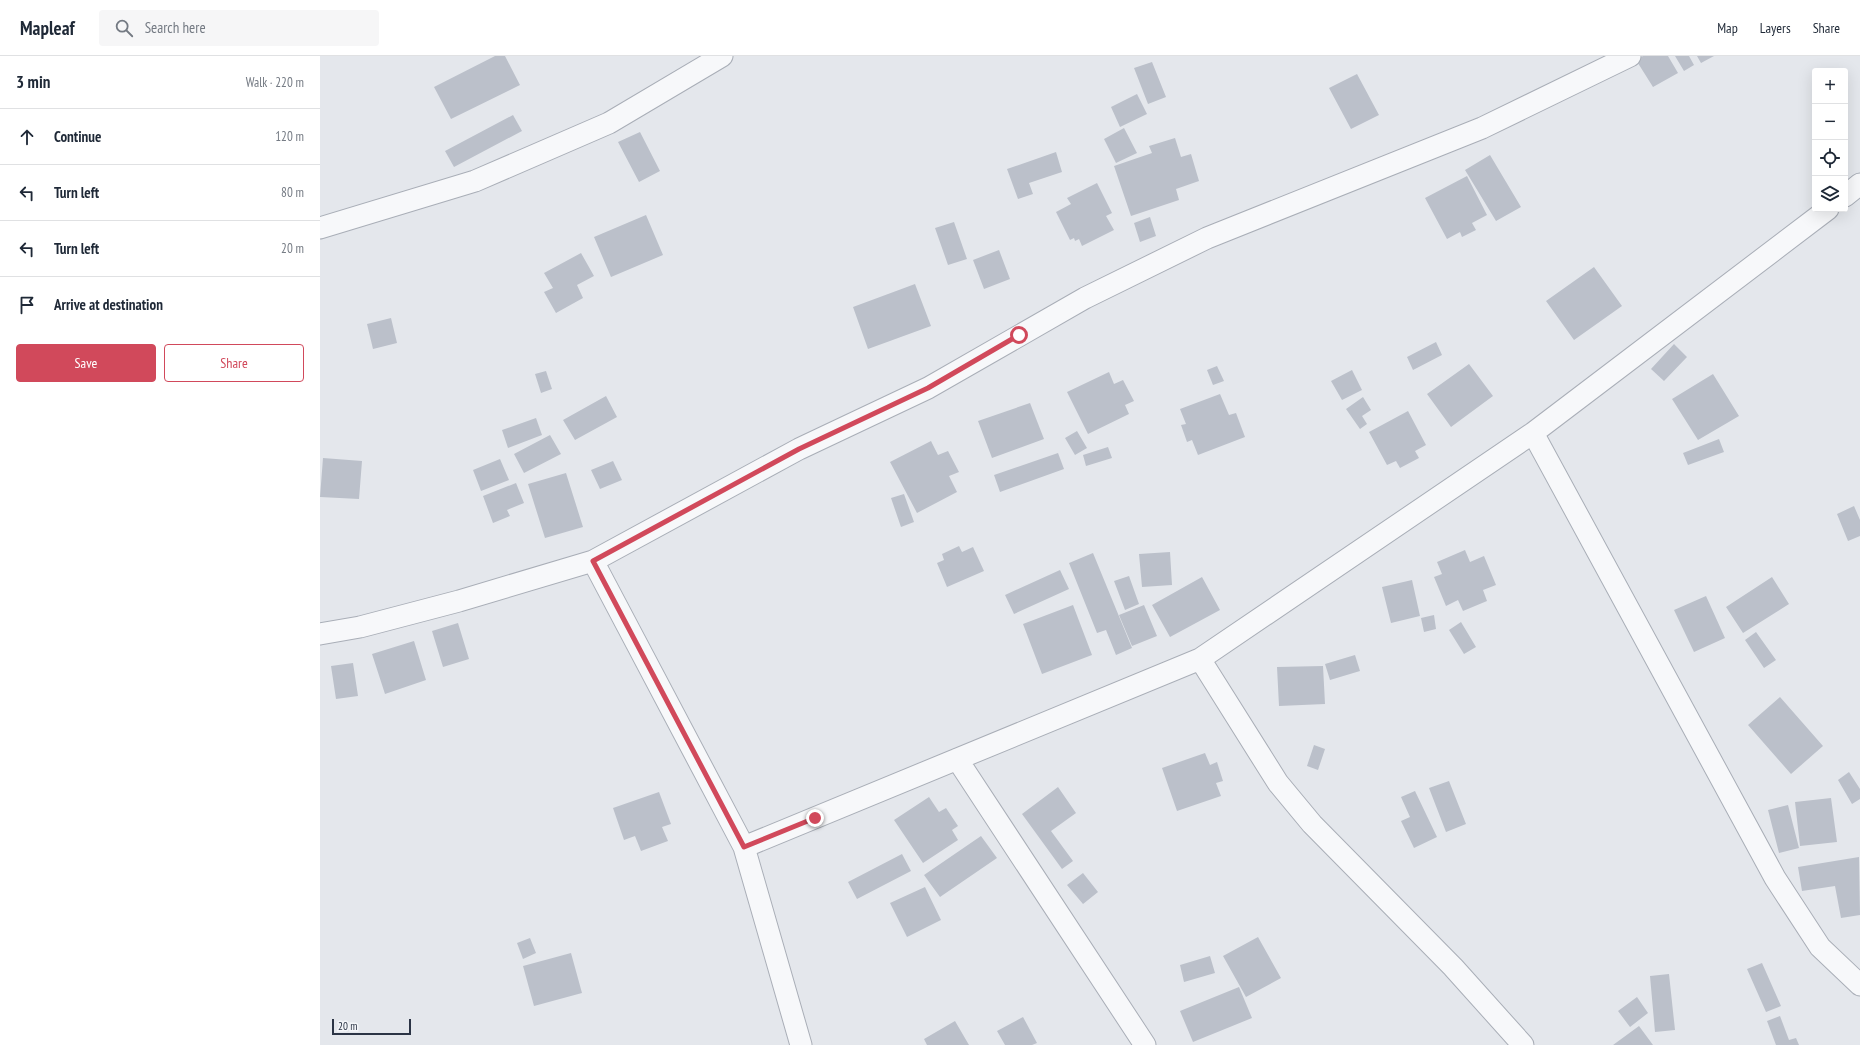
<!DOCTYPE html>
<html lang="en">
<head>
<meta charset="utf-8">
<style>
	body { margin:0; font-family:"PT Sans Narrow",sans-serif; background:#f6f6f7; color:#1f2937 }
	.controls { position:absolute; right:12px; top:12px; display:grid; overflow:hidden; border-radius:4px; box-shadow:0 4px 16px #0002 }
	.controls button { width:36px; height:36px; display:grid; place-items:center; padding:0; border:0; border-bottom:1px solid #e0e1e3; background:#fff; color:#1f2937; font:20px sans-serif }
	.scale { position:absolute; left:12px; bottom:10px; width:79px; box-sizing:border-box; padding-left:4px; border:2px solid #2b3445; border-top:0; font-size:11px; line-height:14px; white-space:nowrap; color:#2b3445; -webkit-text-stroke:3px #f4f6f9; paint-order:stroke }
	.stop { position:absolute; width:12px; height:12px; margin:-9px; border:3px solid #d1495b; border-radius:50%; background:#fff }
	.stop.end { background:#d1495b; border-color:#fff; box-shadow:0 1px 4px #0008 }
	.list { margin:0; padding:0; list-style:none }
	h2 { display:flex; justify-content:space-between; align-items:center; height:52px; margin:0; padding:0 16px; font-size:17px }
	h2 small { font-size:13px; font-weight:400; color:#747a83 }
	.list li { display:grid; grid-template-columns:26px 1fr auto; gap:12px; align-items:center; box-sizing:border-box; height:56px; padding:0 16px; border-top:1px solid #e0e1e3 }
	.list b { display:block; font-size:15px; white-space:nowrap }
	.list em { font-size:13px; font-style:normal; color:#747a83 }
	.actions { display:flex; gap:8px; padding:12px 16px }
	.actions a { flex:1; padding:9px 0; border:1px solid #d1495b; border-radius:4px; text-align:center; font-size:14px; color:#d1495b }
	.actions .main { background:#d1495b; color:#fff }
	.icon { flex:none; width:22px; height:22px; fill:none; stroke:currentColor; stroke-width:2; stroke-linecap:round; stroke-linejoin:round }
	.map { position:relative; flex:none; width:1540px; height:989px; overflow:hidden }
	header { display:flex; align-items:center; gap:24px; box-sizing:border-box; height:56px; padding:0 20px; background:#fff; border-bottom:1px solid #e0e1e3 }
	header strong { font-size:19px }
	nav { display:flex; gap:22px; margin-inline-start:auto; font-size:14px }
	.search { width:280px; height:36px; background:#f6f6f7; display:flex; align-items:center; gap:10px; box-sizing:border-box; padding:0 14px; border-radius:4px; color:#747a83; font-size:15px }
	main { display:flex }
	aside { flex:1; background:#fff }
	.map>svg:first-child { display:block }
</style>
</head>
<body>
<header>
<strong>Mapleaf</strong>
<div class="search"><svg class="icon" aria-label="search" viewBox="0 0 24 24"><circle cx="10" cy="10" r="6"/><path d="M15 15l6 6"/></svg>Search here</div>
<nav><a>Map</a><a>Layers</a><a>Share</a></nav>
</header>
<main>
<aside>
<h2>3 min<small>Walk · 220 m</small></h2>
<ul class="list">
<li><svg class="icon" aria-label="ahead" viewBox="0 0 24 24"><path d="M12 20V5M6 11l6-6 6 6"/></svg><div><b>Continue</b></div><em>120 m</em></li>
<li><svg class="icon" aria-label="left" viewBox="0 0 24 24"><path d="M17 20v-9H6M10 6l-5 5 5 5"/></svg><div><b>Turn left</b></div><em>80 m</em></li>
<li><svg class="icon" aria-label="left" viewBox="0 0 24 24"><path d="M17 20v-9H6M10 6l-5 5 5 5"/></svg><div><b>Turn left</b></div><em>20 m</em></li>
<li><svg class="icon" aria-label="arrive" viewBox="0 0 24 24"><path d="M6 21V4h12l-3 4 3 4H6"/></svg><div><b>Arrive at destination</b></div></li>
</ul>
<div class="actions"><a class="main">Save</a><a>Share</a></div>
</aside>
<div class="map">
<svg width="1540" height="989" viewBox="0 0 1540 989">
	<rect width="100%" height="100%" fill="#e4e7ec"/>
	<path fill="#bbc0ca" d="M175,0H185L200,29L131,63L114,31Z
		M1323,0H1348L1358,17L1333,31L1316,4Z
		M1355,0H1369L1374,9L1364,15Z
		M1377,0H1394L1381,7Z
		M832,6L846,41L828,48L814,12Z
		M1037,18L1059,59L1031,73L1009,32Z
		M817,38L827,58L800,71L791,51Z
		M193,59L202,75L134,111L125,95Z
		M804,72L817,97L796,107L784,83Z
		M320,76L340,115L319,126L298,86Z
		M855,82L861,101L871,98L879,125L856,133L859,144L811,160L794,110L832,97L829,90Z
		M736,96L742,116L709,127L713,138L698,143L687,113Z
		M1170,99L1201,151L1176,165L1145,114Z
		M1147,120L1167,159L1152,167L1156,174L1142,181L1140,176L1127,183L1105,142Z
		M777,127L792,157L786,160L794,174L762,190L759,183L755,185L754,182L750,184L736,156L751,148L747,142Z
		M326,159L343,199L291,221L274,181Z
		M830,161L836,180L820,186L814,167Z
		M634,166L647,203L628,209L615,172Z
		M679,194L690,223L664,233L653,204Z
		M261,197L274,220L257,229L263,242L236,257L224,236L233,232L224,217Z
		M1274,211L1302,250L1254,284L1226,245Z
		M595,228L611,270L548,293L533,251Z
		M71,262L77,287L53,293L47,268Z
		M1116,286L1122,299L1093,314L1087,301Z
		M1354,288L1367,301L1344,325L1331,313Z
		M1149,308L1173,340L1131,371L1107,338Z
		M897,310L904,325L893,329L887,314Z
		M1032,314L1042,334L1022,344L1011,325Z
		M226,315L232,333L221,337L215,318Z
		M789,316L794,328L803,324L814,345L805,349L809,358L768,378L747,336Z
		M1393,318L1419,360L1378,384L1352,343Z
		M900,338L909,359L916,357L925,381L878,399L872,384L867,386L861,369L866,368L860,353Z
		M286,340L297,361L255,384L243,364Z
		M1043,341L1051,354L1042,360L1047,368L1040,373L1026,353Z
		M710,347L724,383L672,402L658,365Z
		M1088,355L1106,389L1095,395L1099,402L1080,412L1076,405L1067,409L1049,376Z
		M216,362L222,379L188,392L182,374Z
		M757,375L767,392L755,399L745,382Z
		M230,379L241,398L204,417L194,398Z
		M1399,383L1404,396L1368,409L1363,397Z
		M611,385L618,399L628,395L639,416L629,420L637,436L597,457L570,406Z
		M788,391L792,402L766,410L763,399Z
		M738,397L744,413L680,436L674,419Z
		M3,402L42,405L39,443L0,441Z
		M180,403L189,424L161,435L153,414Z
		M293,405L302,424L280,433L271,414Z
		M246,417L263,471L225,482L208,428Z
		M196,427L204,447L187,454L190,460L173,467L163,440Z
		M584,438L594,466L581,471L571,442Z
		M1534,450L1540,464V480L1528,485L1517,458Z
		M639,490L642,496L653,491L664,515L627,531L617,507L624,504L622,498Z
		M1145,494L1150,506L1164,500L1176,529L1163,534L1167,545L1143,555L1138,544L1126,550L1114,521L1122,518L1117,506Z
		M850,496L852,529L822,531L819,498Z
		M773,497L812,592L796,599L786,574L777,577L749,507Z
		M740,514L749,533L694,558L685,539Z
		M809,520L819,548L805,554L794,525Z
		M882,521L900,554L850,581L832,549Z
		M1452,521L1469,548L1423,577L1406,551Z
		M1092,524L1100,560L1071,567L1062,531Z
		M1386,540L1405,582L1374,596L1354,554Z
		M753,549L772,599L722,618L703,568Z
		M824,549L837,580L812,590L799,559Z
		M1114,559L1116,573L1104,576L1101,562Z
		M1141,566L1156,591L1144,598L1129,574Z
		M138,567L149,603L123,611L112,575Z
		M1436,576L1456,604L1444,612L1425,584Z
		M94,585L106,624L65,638L52,598Z
		M1035,599L1040,615L1010,624L1005,608Z
		M33,607L38,640L16,643L11,610Z
		M1003,610L1005,648L959,650L957,611Z
		M1460,641L1503,690L1471,718L1428,669Z
		M994,689L1005,693L998,714L987,710Z
		M885,697L890,709L897,706L903,725L896,727L901,740L857,755L842,712Z
		M1529,716L1540,733V743L1532,748L1518,724Z
		M1129,725L1146,768L1126,776L1109,732Z
		M738,731L756,757L731,775L753,805L742,813L702,758Z
		M1095,735L1117,781L1094,792L1081,765L1090,761L1081,741Z
		M339,736L351,768L342,771L348,785L321,795L315,780L304,784L293,752Z
		M609,741L619,756L626,752L638,770L632,774L638,784L603,807L574,764Z
		M1511,742L1517,786L1480,790L1475,746Z
		M1468,749L1479,792L1459,797L1448,754Z
		M661,780L677,802L620,841L604,819Z
		M582,798L591,815L537,843L528,826Z
		M1539,801L1540,859L1521,862L1515,830L1482,835L1478,811Z
		M763,817L778,836L763,848L747,829Z
		M605,831L621,864L587,881L570,847Z
		M938,881L961,922L926,941L903,900Z
		M210,882L216,897L203,903L197,887Z
		M251,897L262,937L214,950L203,910Z
		M890,900L895,917L864,926L860,909Z
		M1442,907L1461,950L1446,956L1427,913Z
		M1349,918L1355,974L1335,976L1330,920Z
		M919,931L932,962L873,986L860,955Z
		M1317,941L1328,957L1310,971L1298,955Z
		M1460,960L1469,984L1476,982L1479,989H1456L1447,965Z
		M703,961L717,987L712,989H685L677,975Z
		M635,965L649,989H607L604,983Z
		M1319,970L1333,989H1293Z"/>
	<g fill="none" stroke-linecap="round" stroke-linejoin="round">
		<g stroke="#a9aeb7" stroke-width="23">
			<path id="street" d="M1525,140L1540,128
				M0,172L155,125L289,67L402,0
				M1213,377L1455,822L1500,891L1540,929
				M273,505L424,791L481,989
				M0,578L40,571L139,545L273,505L479,393L608,332L765,242L887,182L1162,72L1310,0
				M880,603L958,727L992,768L1133,911L1203,989
				M637,703L825,989
				M424,791L880,603L1213,377L1508,153"/>
		</g>
		<use href="#street" stroke="#f7f8fa" stroke-width="21"/>
	</g>
	<g fill="none" stroke-linecap="round" stroke-linejoin="round">
		<path stroke="#d1495b" stroke-width="5" d="M495,762L424,791L273,505L479,393L608,332L699,279"/>
	</g>
</svg>
<div class="controls">
<button>+</button>
<button>−</button>
<button><svg class="icon" aria-label="locate" viewBox="0 0 24 24"><circle cx="12" cy="12" r="6"/><path d="M12 2v4M12 18v4M2 12h4M18 12h4"/></svg></button>
<button><svg class="icon" aria-label="layers" viewBox="0 0 24 24"><path d="M12 4l9 5-9 5-9-5zM3 14l9 5 9-5"/></svg></button>
</div>
<div class="scale">20 m</div>
<div class="stop" style="left:699px;top:279px"></div>
<div class="stop end" style="left:495px;top:762px"></div>
</div>
</main>
</body>
</html>
